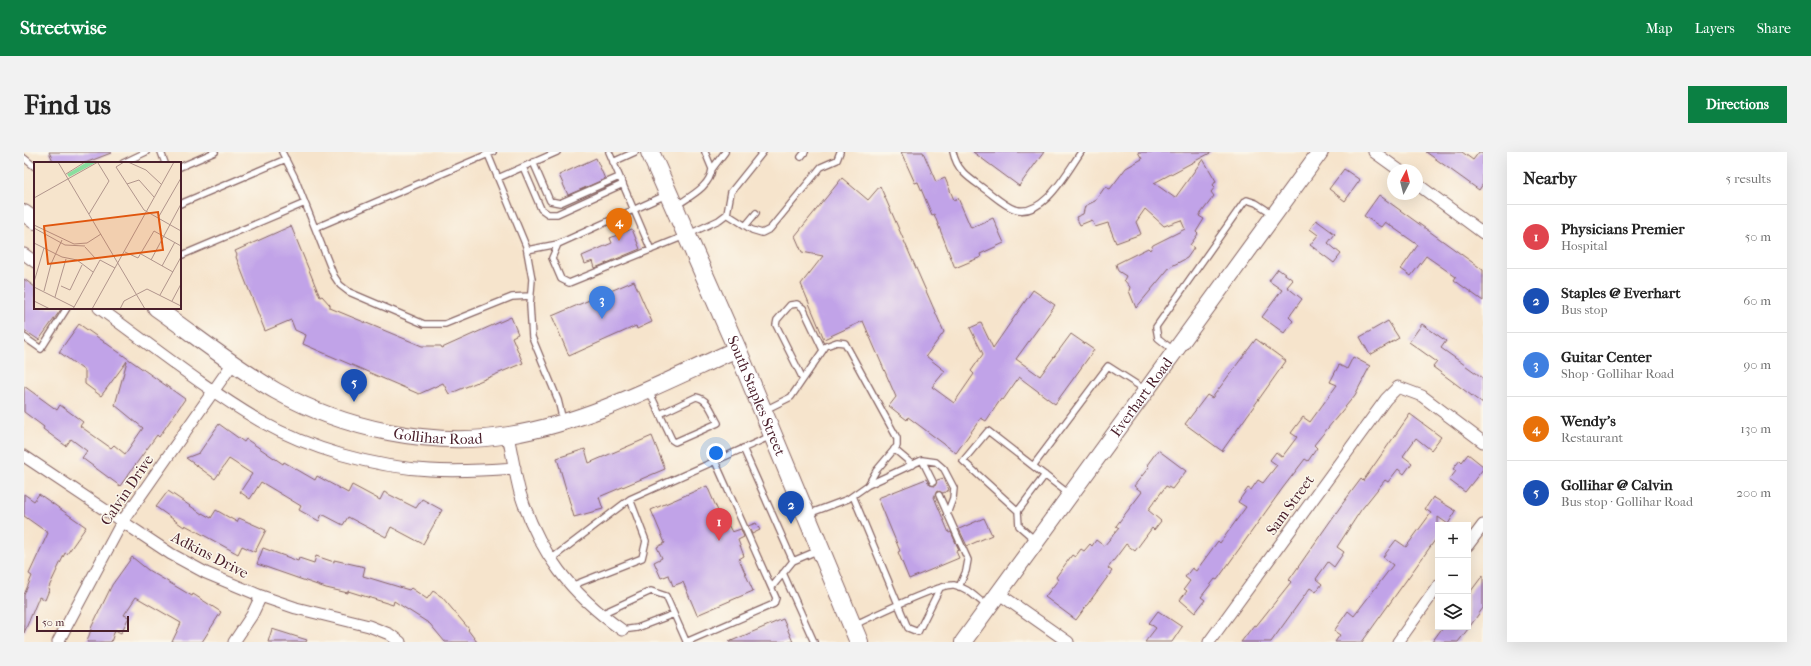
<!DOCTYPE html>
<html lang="en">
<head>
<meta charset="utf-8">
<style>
	body { margin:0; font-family:"IM FELL French Canon",serif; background:#f2f2f2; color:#222 }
	.controls { position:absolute; right:12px; bottom:12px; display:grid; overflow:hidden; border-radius:0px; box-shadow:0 4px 16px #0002 }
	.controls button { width:36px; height:36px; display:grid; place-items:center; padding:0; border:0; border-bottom:1px solid #e0e0e0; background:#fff; color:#222; font:20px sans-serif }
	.compass { position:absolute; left:1363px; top:12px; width:36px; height:36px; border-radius:50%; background:#fff; box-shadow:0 4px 16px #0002; rotate:7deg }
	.scale { position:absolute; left:12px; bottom:10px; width:93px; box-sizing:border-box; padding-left:4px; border:2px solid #4a1f2b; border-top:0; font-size:11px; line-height:14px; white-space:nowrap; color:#4a1f2b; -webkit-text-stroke:3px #fbf7ec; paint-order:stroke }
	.you { position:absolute; left:692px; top:301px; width:14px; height:14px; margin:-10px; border:3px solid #fff; border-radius:50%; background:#1a73e8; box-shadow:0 0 0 6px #1a73e833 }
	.badge { display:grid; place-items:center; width:26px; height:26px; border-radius:50%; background:#0b8043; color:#fff; font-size:13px; font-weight:700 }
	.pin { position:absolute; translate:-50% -33px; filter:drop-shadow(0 1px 2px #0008) }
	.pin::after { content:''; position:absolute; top:21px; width:14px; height:12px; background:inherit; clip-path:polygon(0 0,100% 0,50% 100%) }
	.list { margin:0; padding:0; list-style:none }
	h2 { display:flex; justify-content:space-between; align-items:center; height:52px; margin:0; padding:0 16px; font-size:17px }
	h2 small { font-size:13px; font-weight:400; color:#767676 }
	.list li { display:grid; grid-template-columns:26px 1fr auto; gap:12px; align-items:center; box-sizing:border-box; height:64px; padding:0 16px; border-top:1px solid #e0e0e0 }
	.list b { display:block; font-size:15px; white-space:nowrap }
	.list p { margin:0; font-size:13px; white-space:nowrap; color:#767676 }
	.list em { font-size:13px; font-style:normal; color:#767676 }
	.icon { flex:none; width:22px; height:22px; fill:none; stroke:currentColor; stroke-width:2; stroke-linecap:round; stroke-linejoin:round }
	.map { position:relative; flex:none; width:1459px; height:490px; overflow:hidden; border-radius:0px }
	header { display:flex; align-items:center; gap:24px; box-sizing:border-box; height:56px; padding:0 20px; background:#0b8043; color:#fff }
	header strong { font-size:19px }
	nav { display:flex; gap:22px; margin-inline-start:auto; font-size:14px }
	.intro { display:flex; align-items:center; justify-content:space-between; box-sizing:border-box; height:96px; padding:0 24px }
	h1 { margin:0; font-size:28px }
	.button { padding:10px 18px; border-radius:0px; background:#0b8043; color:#fff; font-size:14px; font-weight:700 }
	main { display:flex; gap:24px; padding:0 24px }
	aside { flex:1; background:#fff; border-radius:0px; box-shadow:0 4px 16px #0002 }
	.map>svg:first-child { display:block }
</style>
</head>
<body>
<header>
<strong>Streetwise</strong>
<nav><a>Map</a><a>Layers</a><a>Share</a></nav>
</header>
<div class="intro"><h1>Find us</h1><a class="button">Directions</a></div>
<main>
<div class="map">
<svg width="1459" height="490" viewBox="0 0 1459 490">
	<rect width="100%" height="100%" fill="#fbf7ec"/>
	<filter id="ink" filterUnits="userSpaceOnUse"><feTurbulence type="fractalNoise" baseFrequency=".025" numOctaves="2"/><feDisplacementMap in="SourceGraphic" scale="8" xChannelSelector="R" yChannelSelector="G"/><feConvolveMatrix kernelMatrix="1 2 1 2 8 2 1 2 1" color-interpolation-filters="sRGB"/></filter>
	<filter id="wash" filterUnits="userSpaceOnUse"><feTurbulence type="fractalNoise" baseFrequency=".012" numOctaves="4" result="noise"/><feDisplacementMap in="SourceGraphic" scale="16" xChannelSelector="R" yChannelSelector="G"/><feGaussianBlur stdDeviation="0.9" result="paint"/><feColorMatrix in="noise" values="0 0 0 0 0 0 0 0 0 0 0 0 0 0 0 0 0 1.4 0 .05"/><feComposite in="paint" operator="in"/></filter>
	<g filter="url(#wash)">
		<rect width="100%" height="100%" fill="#f6e4cc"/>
		<g id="blocks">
			<path fill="#c1a3e8" d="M25,0H87V1L61,11H30Z
				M877,0H899L912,30L921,26L930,48L934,46L947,76L969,66L980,91L956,102L957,105L931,116L910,62L908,63L894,30L891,31Z
				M949,0H1020L995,34Z
				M1114,0H1188L1130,31L1151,46L1179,7L1192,29L1189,33L1191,35L1187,40L1190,44L1175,64L1180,67L1172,80L1174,82L1166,93L1170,96L1163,106L1146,115L1112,156L1105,139L1106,135L1100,128L1102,124L1094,119L1092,112L1124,96L1126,98L1129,93L1161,77L1157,68L1140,74L1121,57L1112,70L1117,82L1092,91L1084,71L1071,75L1068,68L1056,73L1052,65L1059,62L1061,54L1071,49L1081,35L1086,37L1102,16L1118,7Z
				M1402,0H1438L1449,8L1455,0H1459V32L1455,38Z
				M572,6L581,27L544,43L535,23Z
				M1320,17L1336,28L1321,49L1305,37Z
				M818,26L844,48L856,34L920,180L902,204L921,219L908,235L930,251L950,222L947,219L959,202L946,176L957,171L969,196L1009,138L1031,153L992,207L1016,224L1047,182L1070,198L1031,252L995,225L979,248L977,247L962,269L957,266L932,301L884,265L883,268L865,254L872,245L839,169L800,187L777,132L799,104L778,100L771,84Z
				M1355,43L1459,118V149L1430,128L1432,125L1402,104L1387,124L1377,117L1394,93L1361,70L1357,75L1340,64Z
				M1292,68L1311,82L1304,91L1317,102L1310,111L1286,93L1294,83L1286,77Z
				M267,74L296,145L298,144L306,153V156L398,194H417L418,196L487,165L494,182L488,185L499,211L425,242L419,231L395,242L279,192L282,183L271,178L267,168L241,179L212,105L213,103L211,99Z
				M608,77L616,97L571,116L569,109L561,112L558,104L588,91L586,86Z
				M1254,117L1269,128L1263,135L1278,147L1265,165L1269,169L1260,181L1238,165L1258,138L1245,129Z
				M0,127L11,135V156H38L15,188L0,178Z
				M610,129L628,170L613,177L612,174L545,204L528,164Z
				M1364,169L1375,186L1346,203L1336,185Z
				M55,172L161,247L135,285L133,283L96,334L58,306L63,299L47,287L42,294L19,277L20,275L0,260V234L33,258L36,253L59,270L56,274L87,296L90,293L101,302L119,276L91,253L103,209L77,244L61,232V219L35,200Z
				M1398,172L1422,189L1417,196L1459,226V252L1409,215L1413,210L1385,190Z
				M1232,187L1262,209L1198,299L1161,272L1183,243L1188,246Z
				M1329,205L1346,214L1331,243L1290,293L1293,296L1284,309L1281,307L1258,337L1193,428L1191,427L1177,445L1181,448L1171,461L1156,448L1163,439L1160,437L1166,429L1161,425L1168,416L1172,419L1194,389L1196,391L1222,355L1214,350L1224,336L1227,338L1234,328L1239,331L1253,313L1246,308L1252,300L1258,305L1273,285L1267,281L1279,265L1286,270L1313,233L1306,230L1315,213L1323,217Z
				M1386,262L1417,285L1407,298L1392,286L1379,304L1388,311L1380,322L1374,317L1364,330L1361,328L1337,358L1313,395L1320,400L1310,415L1304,410L1292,427L1298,432L1292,440L1286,436L1247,490H1217L1230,473L1232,474L1267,430L1265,428L1319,351L1337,327L1339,329Z
				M195,272L220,290L222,287L259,312L260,310L291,328L293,324L324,341L328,333L356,348L360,340L392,356L398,347L418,358L399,392L367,375L362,385L324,365L319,373L298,362L295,369L275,358L277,354L237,330L226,347L216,340L228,322L205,307L191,327L162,306L175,301Z
				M628,284L641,317L575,345L579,357L550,365L533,306L561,297L565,311Z
				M1134,298L1162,319L1148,337L1142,334L1124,358L1137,369L1130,378L1128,376L1111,399L1102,392L1084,416L1088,419L1052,468L1021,445L1034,428L1032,425L1048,403L1051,405L1057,397L1060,399L1066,392L1068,394L1072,388L1080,394L1095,376L1092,374L1118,340L1110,334L1125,315L1123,313Z
				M1444,302L1459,314V317L1441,340L1425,328L1432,319L1429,317L1436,308L1438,310Z
				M920,326L925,338L919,341L913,339L910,345L925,381L927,380L935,398L932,399L935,406L885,427L874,400L876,399L854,346L902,327L906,333L911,334L913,328Z
				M683,334L698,368L701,367L708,380L717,377L720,385L714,388L720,404L715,407L729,439L673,463L659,430L649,434L645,423L637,426L630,410L638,406L633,395L641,391L627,358Z
				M144,339L178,362V361L187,366L192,358L213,370L215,366L242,378L231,400L218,394L214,402L161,373L160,375L132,355Z
				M0,342L10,349L15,342L62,375L43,402L41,401L24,437L25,438L21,448L15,445L0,481V443L8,424L5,422L24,381L0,364Z
				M1409,345L1432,359L1424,372L1414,365V384L1338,490H1311L1316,483L1310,479L1324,459L1330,464L1369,413L1359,405L1372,388L1382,395L1407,361L1401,357Z
				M960,366L968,383L943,394L935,377Z
				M732,371L736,378L728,382L724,374Z
				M239,396L274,409L275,406L290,411L292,404L310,410V408L341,415L339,424L385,438L387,436L403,447L409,439L418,445L445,477L444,478L453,490H421L406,472L370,449L369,453L324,439V441L302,436L233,412Z
				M108,405L124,418L168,444L169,442L197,460L178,490H148L157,471L112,445L100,463L105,465L97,481L91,478L87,490H63L68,474L88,433Z
				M1459,423V456L1444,477L1434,490H1408L1419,475H1444V443Z
				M1134,459L1158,475L1148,490H1121L1132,476L1125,471Z
				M759,467L769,490H705Z
				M248,477L283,488L282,490H244Z"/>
		</g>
	</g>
	<g filter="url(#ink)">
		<use href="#blocks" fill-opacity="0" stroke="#866463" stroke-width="1"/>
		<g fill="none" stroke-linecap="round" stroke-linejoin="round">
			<g stroke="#866463" stroke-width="8">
				<path id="lane" d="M137,0L141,11
					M258,0L271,26L310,124L316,133L325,140L400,172H421L488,145L506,144
					M463,0L502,94L508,127L506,153L508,185L534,248L539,269
					M585,0L627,98
					M681,0L688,17L701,0
					M929,0C933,19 945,26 959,36C968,42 979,53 990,57C1019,67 1043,20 1057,0
					M777,5L781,0
					M0,6L11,15
					M509,10L526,49L536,51L595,25
					M589,10L611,0
					M99,11L122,0
					M156,15L191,0
					M499,15L517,57L524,62H533L599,32
					M474,26L533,0
					M156,52L262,7
					M652,54C666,44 686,35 688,17
					M703,62L728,78L738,81L746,77L797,15L813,8L816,0
					M722,73L732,61
					M291,76L469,0
					M534,92L528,106L537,127L545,131L663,83L695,68L703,62L707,40L739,0
					M503,98L534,92L642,43
					M156,104L281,51
					M0,185L17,197L43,156
					M1149,198L1134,186L1132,175L1220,50L1223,48L1232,51L1249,62
					M779,227L752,173L753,168L766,153L773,152L779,156L799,198
					M625,239L648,288L651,290L694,271C688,261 685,247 672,245L636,262
					M741,258L767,245L802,194L813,190L821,191L873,286V294L852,319L844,333L824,347L784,362
					M719,296L769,409
					M870,297L889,313
					M898,308L909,330
					M1009,314L964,279L939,309L994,359L995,374L1011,388
					M844,333L898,308L912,310L920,317L930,336L929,346L923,362
					M1045,342L1009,314L1084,214L1120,237
					M915,343L944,408L942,419L935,435
					M829,344L884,476L894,480L916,436
					M994,359L1021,323
					M527,407L606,347L747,284
					M759,421L790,490
					M547,434L618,406L622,389L606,347
					M748,435L769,409L795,398
					M577,462L627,439L642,444L662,489
					M830,473C847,465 916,431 930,433C943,435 952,446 963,454
					M598,478L613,476L650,462
					M662,490L750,452L752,446L691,309"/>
			</g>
			<g stroke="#866463" stroke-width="13">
				<path id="street" d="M1350,0L1375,18
					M1393,32L1459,81
					M0,102L11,110
					M75,156C128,194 180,236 236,269C286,297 349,315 406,318C435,320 463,318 491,316
					M484,284C488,302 491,322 496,341C515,401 547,442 598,478
					M0,304L147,402L182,421L237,444L272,456L345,474L365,482L376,490
					M1444,393L1459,373
					M974,441L1044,490
					M34,490L98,370L209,211
					M210,490L228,463L237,444
					M1185,490L1362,247L1374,235L1398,244L1459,290
					M1374,490L1414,434"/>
			</g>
			<g stroke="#866463" stroke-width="18">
				<g id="secondary">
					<path d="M0,61L11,69"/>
					<path id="s1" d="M132,156C172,184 210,215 252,239C320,277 408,296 485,283C565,270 640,230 713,197"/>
					<path id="s2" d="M939,490L1296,0"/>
				</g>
			</g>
			<g stroke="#866463" stroke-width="20">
				<g id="primary">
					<path id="s3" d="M626,0L713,197L835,490"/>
				</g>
			</g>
			<use href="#lane" stroke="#fff" stroke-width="5.5"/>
			<use href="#street" stroke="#fff" stroke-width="11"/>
			<use href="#secondary" stroke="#fff" stroke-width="16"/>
			<use href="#primary" stroke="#fff" stroke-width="18"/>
		</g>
	</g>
	<g text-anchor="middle" stroke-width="3" stroke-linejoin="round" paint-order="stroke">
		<g font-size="15" fill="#4a1f2b" stroke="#fbf7ec">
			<text dy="5" stroke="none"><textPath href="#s3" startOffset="266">South Staples Street</textPath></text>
			<text dy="5" stroke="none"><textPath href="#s2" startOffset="303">Everhart Road</textPath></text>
			<text dy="5" stroke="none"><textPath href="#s1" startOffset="316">Gollihar Road</textPath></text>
			<text transform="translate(103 338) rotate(-56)" y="5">Calvin Drive</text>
			<text transform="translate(1266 353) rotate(-54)" y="5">Sam Street</text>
			<text transform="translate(186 403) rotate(27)" y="5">Adkins Drive</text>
		</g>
	</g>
	<g transform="translate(10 10)">
		<rect width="147" height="147" fill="#f6e4cc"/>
		<path d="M53,0H63L35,15L33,12Z" fill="#8ade9f"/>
		<path fill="none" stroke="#b1958c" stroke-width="1" d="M24,0L111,147M90,0L82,5L110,48L147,69M94,0L112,8L127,22M32,12L51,0M93,22L105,18L120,35M0,36L64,0M55,52L75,19L64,1M124,56L147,16M0,63L40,82L53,81L67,72M0,66L31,83L51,84M0,81L28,95L43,98L59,110M51,85L61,96M91,90L104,96L120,69L147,84M107,92L139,110M117,98L147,42M128,104L141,80M0,120L10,86M27,124L36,128L48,103M0,125L40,145M10,129L17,102L28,78M126,133L147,95M21,135L32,97M0,139L16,147M138,139L147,122M39,147L66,98L81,106M58,147L140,0M86,147L90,139L113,127L147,144"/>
		<path fill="#e0560e" fill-opacity="0.15" stroke="#e0560e" stroke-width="2" d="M124,50L129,88L14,102L10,64Z"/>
		<rect width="147" height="147" fill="none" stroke="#4a1f2b" stroke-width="2"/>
	</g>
</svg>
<div class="controls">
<button>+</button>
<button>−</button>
<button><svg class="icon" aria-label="layers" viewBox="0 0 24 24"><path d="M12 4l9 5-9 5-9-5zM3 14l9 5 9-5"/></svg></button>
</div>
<svg class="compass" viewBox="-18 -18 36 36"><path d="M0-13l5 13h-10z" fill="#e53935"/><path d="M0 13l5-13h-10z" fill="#767676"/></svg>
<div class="scale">50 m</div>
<div class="you"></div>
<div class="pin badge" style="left:695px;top:389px;background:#e0444e">1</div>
<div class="pin badge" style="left:767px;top:372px;background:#1a4fb4">2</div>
<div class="pin badge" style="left:578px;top:167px;background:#3f7fe0">3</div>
<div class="pin badge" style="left:595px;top:89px;background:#e8710a">4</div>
<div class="pin badge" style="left:330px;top:250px;background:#1a4fb4">5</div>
</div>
<aside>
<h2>Nearby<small>5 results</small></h2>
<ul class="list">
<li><span class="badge" style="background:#e0444e">1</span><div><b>Physicians Premier</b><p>Hospital</p></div><em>50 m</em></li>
<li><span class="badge" style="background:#1a4fb4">2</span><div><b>Staples @ Everhart</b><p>Bus stop</p></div><em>60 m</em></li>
<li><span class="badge" style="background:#3f7fe0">3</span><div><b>Guitar Center</b><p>Shop · Gollihar Road</p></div><em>90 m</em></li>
<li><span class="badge" style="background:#e8710a">4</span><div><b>Wendy's</b><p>Restaurant</p></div><em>130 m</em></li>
<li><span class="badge" style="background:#1a4fb4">5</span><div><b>Gollihar @ Calvin</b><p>Bus stop · Gollihar Road</p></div><em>200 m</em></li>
</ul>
</aside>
</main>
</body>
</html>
